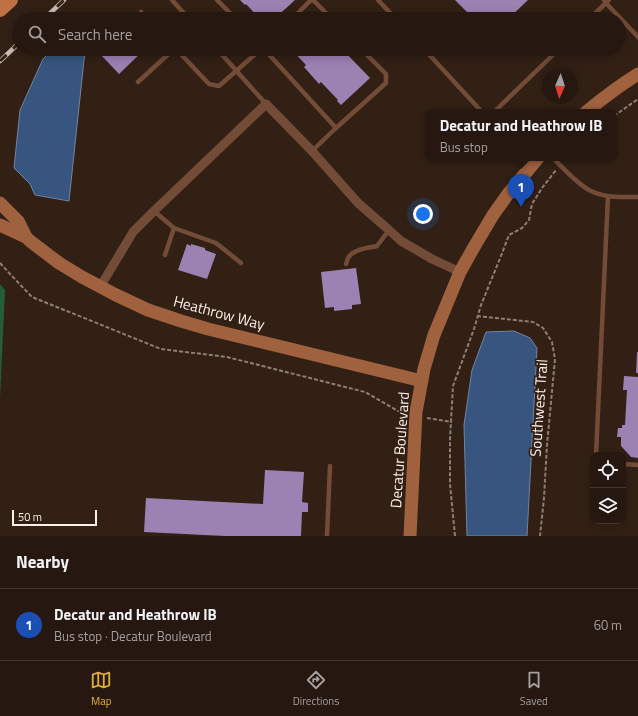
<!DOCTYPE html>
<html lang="en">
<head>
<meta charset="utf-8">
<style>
	body { margin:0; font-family:"Titillium Web",sans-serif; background:#32251e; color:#f1f3f6 }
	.controls { position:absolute; right:12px; bottom:12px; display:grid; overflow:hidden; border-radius:8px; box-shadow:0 2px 10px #0003 }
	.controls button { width:36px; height:36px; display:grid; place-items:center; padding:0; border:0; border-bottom:1px solid #423730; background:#261810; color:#f1f3f6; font:20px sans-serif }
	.compass { position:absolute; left:542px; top:68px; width:36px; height:36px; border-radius:50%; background:#261810; box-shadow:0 2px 10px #0003; rotate:183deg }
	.scale { position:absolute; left:12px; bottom:10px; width:85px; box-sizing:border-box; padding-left:4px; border:2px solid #fef1ea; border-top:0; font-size:11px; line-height:14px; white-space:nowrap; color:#fef1ea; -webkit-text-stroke:3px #322015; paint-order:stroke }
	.you { position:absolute; left:423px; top:214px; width:14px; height:14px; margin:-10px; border:3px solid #fff; border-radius:50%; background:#1a73e8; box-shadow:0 0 0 6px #1a73e833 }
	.badge { display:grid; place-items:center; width:26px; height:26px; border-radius:50%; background:#e1af34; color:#fff; font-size:13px; font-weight:700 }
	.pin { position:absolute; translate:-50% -33px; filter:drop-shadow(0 1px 2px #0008) }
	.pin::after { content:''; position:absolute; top:21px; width:14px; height:12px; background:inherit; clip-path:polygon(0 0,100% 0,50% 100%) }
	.popup { position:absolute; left:425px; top:109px; width:192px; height:52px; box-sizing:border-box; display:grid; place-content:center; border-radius:8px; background:#261810; filter:drop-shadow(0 1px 3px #0005); font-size:13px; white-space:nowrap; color:#a4a09f }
	.popup b { font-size:15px; color:#f1f3f6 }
	.popup::after { content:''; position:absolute; left:50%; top:100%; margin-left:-8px; border:8px solid transparent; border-top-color:#261810 }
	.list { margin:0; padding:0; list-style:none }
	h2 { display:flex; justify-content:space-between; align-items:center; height:52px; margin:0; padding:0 16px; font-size:17px }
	h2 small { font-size:13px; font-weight:400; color:#a4a09f }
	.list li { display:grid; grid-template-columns:26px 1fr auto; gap:12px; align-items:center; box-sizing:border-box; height:72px; padding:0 16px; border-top:1px solid #423730 }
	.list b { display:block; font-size:15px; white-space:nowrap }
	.list p { margin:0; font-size:13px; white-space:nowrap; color:#a4a09f }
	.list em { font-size:13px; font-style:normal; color:#a4a09f }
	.icon { flex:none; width:22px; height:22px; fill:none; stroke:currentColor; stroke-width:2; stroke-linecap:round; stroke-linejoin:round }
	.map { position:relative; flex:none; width:638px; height:536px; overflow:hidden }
	.search { position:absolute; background:#261810; box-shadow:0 2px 10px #0003; left:12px; right:12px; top:12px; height:44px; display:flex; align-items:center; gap:10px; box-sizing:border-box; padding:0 14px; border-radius:22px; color:#a4a09f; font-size:15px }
	.sheet { height:124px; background:#261810 }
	nav { display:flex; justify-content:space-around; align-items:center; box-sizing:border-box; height:56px; border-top:1px solid #423730; background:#261810; font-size:11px; color:#a4a09f }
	nav a { display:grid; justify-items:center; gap:2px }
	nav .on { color:#e1af34 }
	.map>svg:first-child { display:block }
</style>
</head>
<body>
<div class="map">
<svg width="638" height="536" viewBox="0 0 638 536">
	<rect width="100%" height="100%" fill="#322015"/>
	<path fill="#255c3c" d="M0,284L5,290L0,398Z"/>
	<path fill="#37557f" stroke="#73849f" d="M53,49H86L84,60L69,201L35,195L30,184L14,168L20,110L43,59Z
		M514,331L530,338L537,348L527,536H467L464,425L472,370L486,332Z"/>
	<path fill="#9c81b3" d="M240,0H295L274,19H260L246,4L245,5Z
		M455,0H528L508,19H474Z
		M110,49H145L119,74L102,56Z
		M291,49H342L370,78L341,105L337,101L338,100L321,82L319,84L304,67L306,65Z
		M187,244L191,246V244L205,248V250L216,254L207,279L178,270Z
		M356,268L361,304L352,305V309L334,311V307L325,308L321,272Z
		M637,352H638V373H636Z
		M624,376L638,377V458L631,457L621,446V437H617L618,428H622V425H625L627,390H623Z
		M265,470L304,472L302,502L308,503V512H302L301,536H225L144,532L146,498L263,504Z"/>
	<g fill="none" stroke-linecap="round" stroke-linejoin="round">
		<path stroke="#8e7e75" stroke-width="2" stroke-dasharray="4 2" stroke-linecap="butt" d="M614,116L638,99
			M0,263L10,274L32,297L161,349L227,357L365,392L403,414
			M477,316L533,322L543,328L552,342L555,359L547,445L544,498L540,536
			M427,418L452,422
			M455,536L450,484V439L453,386L474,329L481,305L501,256L509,235L522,228L529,220L532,204L542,188L556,170"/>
		<path stroke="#734c37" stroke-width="4.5" d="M172,0L189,19
			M217,0L236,19
			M313,0L332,19
			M378,0L396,19
			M609,0L606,3L638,37
			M141,12L147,19
			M292,19L311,0
			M589,19L606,3L604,0
			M176,49L209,84L219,86L261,49
			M217,49L266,104
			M264,49L336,128
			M424,49L482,112
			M138,82L174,49
			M494,112L559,49
			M312,151L336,128L386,83V74L361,49
			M553,158C563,168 578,185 591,191C605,198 623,197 638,197
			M154,211L174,228L216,243L241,263
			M165,255L174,228
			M346,264C347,262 347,260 348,258C353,249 368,248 377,246L389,230
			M596,455L608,196
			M623,464L638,465
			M327,536L330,466"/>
		<path stroke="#734c37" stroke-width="9" d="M100,287L133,232L154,211L266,104L312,151L358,203L389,230L401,241L432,259L460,272"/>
		<path stroke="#9f613e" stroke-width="13" d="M586,112C603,98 620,85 638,74
			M0,203L18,221L26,237
			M0,225L26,237L30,241L59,263L82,277L116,295L148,310L181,321L208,329L422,381
			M410,536L416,412L424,369L434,335L460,272L474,247L493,215L508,194L538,158"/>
		<path stroke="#c07042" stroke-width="14" d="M0,10L11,0"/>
		<g stroke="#c8bab2" stroke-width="4.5">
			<path id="rail" d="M44,19L64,0
				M0,61L19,43"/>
		</g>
		<use href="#rail" stroke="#322015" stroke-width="3" stroke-dasharray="9" stroke-linecap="butt"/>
	</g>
	<g text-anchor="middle" stroke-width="3.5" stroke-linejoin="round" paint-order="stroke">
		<g font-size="15" fill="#fef1ea" stroke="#322015">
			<text transform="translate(219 313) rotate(15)" y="5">Heathrow Way</text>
			<text transform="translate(539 408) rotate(-86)" y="5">Southwest Trail</text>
			<text transform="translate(400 450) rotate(-86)" y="5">Decatur Boulevard</text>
		</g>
	</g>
</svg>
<div class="controls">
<button><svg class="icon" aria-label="locate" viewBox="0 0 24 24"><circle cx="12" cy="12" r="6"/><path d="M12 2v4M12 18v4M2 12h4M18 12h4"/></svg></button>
<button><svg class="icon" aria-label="layers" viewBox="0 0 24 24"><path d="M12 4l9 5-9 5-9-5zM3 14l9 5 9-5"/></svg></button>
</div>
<svg class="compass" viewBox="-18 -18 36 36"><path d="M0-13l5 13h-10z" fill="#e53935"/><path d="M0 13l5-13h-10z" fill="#a4a09f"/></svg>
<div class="scale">50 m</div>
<div class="you"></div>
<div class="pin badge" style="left:521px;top:207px;background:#1a4fb4">1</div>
<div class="popup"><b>Decatur and Heathrow IB</b>Bus stop</div>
<div class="search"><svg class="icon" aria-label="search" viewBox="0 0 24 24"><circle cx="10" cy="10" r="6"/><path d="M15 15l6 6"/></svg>Search here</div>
</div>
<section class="sheet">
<h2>Nearby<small></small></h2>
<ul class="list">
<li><span class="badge" style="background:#1a4fb4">1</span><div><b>Decatur and Heathrow IB</b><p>Bus stop · Decatur Boulevard</p></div><em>60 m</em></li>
</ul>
</section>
<nav>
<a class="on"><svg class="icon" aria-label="map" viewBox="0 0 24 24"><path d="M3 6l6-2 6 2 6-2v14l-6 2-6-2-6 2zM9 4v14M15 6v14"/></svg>Map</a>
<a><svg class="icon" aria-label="directions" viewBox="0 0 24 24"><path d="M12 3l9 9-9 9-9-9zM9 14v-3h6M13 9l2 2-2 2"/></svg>Directions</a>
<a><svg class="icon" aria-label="saved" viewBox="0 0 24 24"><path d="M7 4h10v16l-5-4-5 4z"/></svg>Saved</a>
</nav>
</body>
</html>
